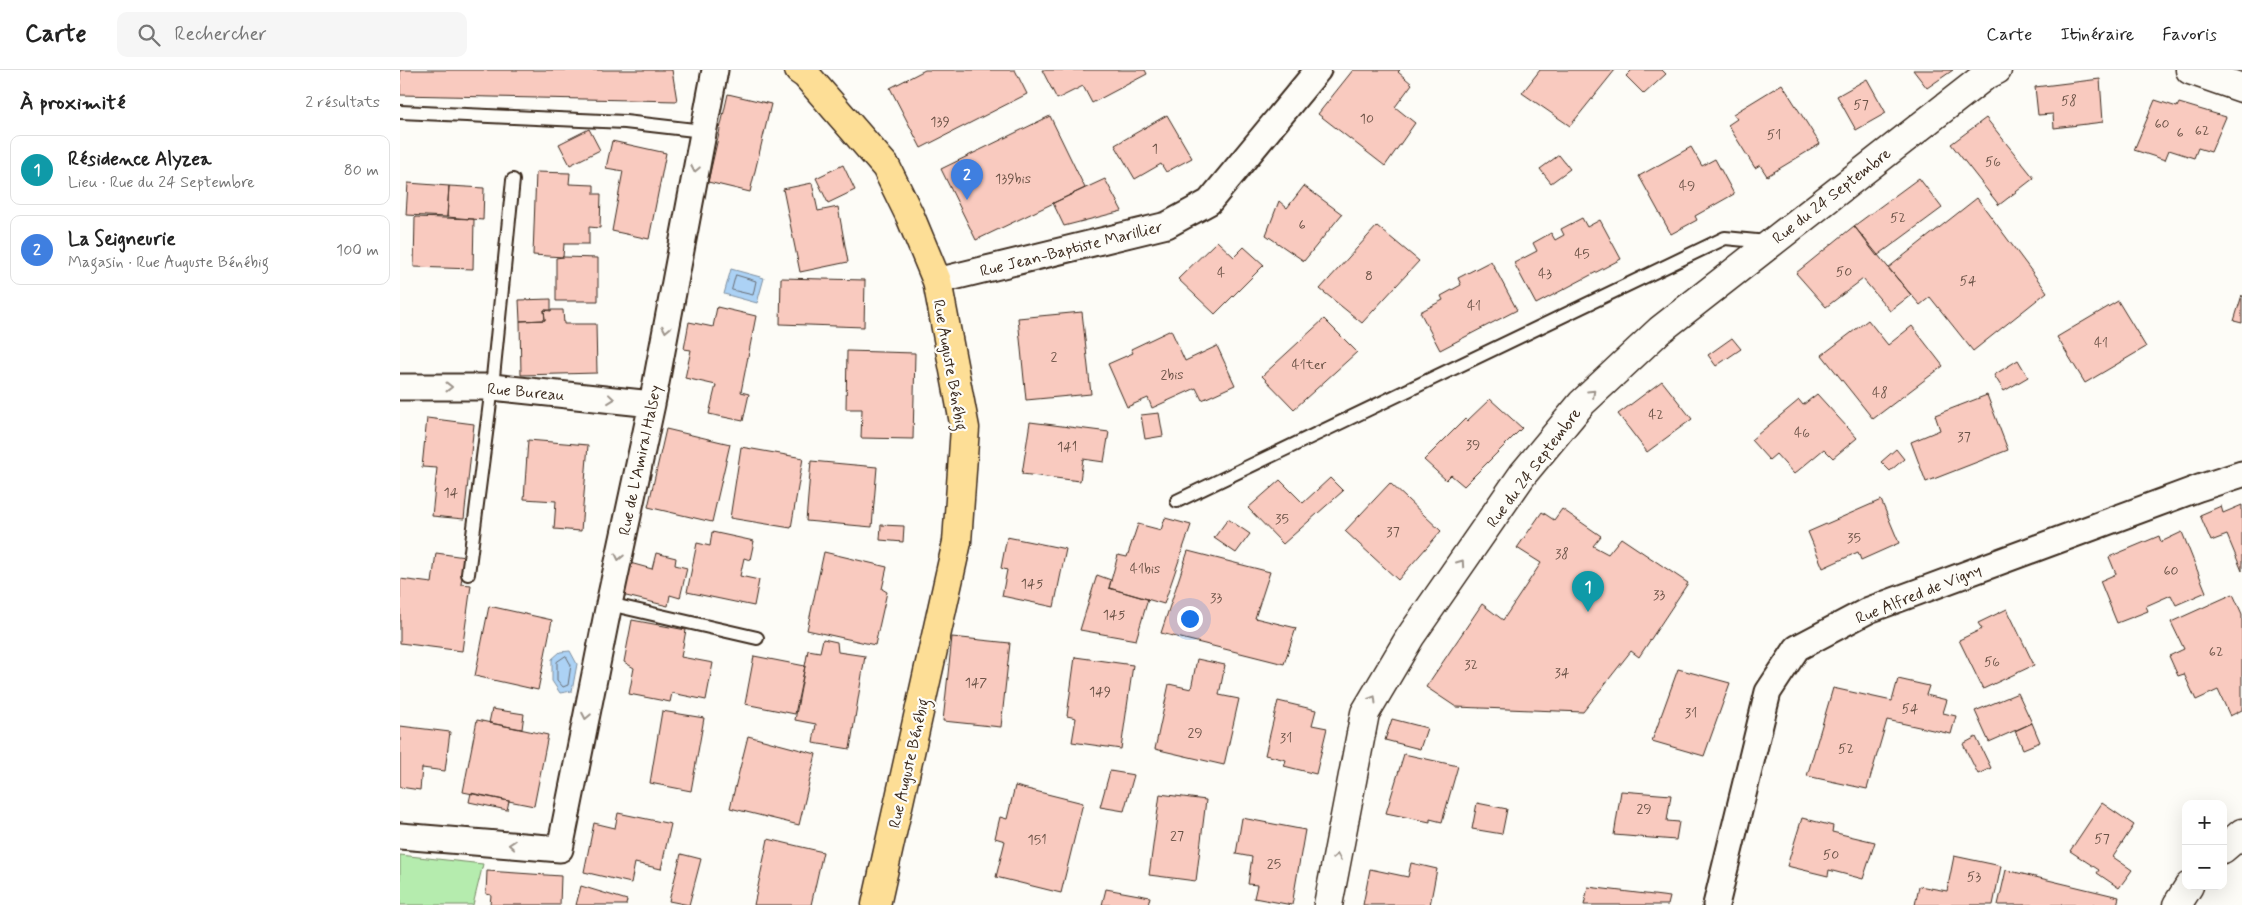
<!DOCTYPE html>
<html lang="fr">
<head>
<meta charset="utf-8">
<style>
	body { margin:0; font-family:Mynerve,sans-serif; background:#f6f6f6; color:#222 }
	.controls { position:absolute; right:15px; bottom:15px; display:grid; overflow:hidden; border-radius:10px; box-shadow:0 5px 20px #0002 }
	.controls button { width:45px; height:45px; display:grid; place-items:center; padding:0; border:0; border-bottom:1px solid #e0e0e0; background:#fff; color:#222; font:25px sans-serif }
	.you { position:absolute; left:789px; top:548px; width:18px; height:18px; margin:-12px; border:4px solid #fff; border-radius:50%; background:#1a73e8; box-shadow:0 0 0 8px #1a73e833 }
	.badge { display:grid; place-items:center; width:32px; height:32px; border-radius:50%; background:#c8321e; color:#fff; font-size:16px; font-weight:700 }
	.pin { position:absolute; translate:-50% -41px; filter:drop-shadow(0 1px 2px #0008) }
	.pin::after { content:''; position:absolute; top:26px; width:18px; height:15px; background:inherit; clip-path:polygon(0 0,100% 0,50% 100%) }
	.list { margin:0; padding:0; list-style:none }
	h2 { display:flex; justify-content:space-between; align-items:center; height:65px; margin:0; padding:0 20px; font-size:21px }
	h2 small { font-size:16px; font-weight:400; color:#767676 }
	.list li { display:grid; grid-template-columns:32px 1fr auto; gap:15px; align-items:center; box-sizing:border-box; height:70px; margin:0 10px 10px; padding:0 10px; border:1px solid #e0e0e0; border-radius:10px }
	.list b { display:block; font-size:19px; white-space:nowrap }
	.list p { margin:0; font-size:16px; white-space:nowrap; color:#767676 }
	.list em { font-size:16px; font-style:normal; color:#767676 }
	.icon { flex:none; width:28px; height:28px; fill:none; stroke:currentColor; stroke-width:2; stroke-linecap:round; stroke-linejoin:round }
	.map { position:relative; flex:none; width:1842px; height:835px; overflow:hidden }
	header { display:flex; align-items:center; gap:30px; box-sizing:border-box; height:70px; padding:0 25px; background:#fff; border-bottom:1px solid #e0e0e0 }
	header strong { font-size:24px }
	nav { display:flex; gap:28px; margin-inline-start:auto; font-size:18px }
	.search { width:350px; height:45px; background:#f6f6f6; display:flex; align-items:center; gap:12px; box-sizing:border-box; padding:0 18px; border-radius:10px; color:#767676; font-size:19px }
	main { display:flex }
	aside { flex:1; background:#fff }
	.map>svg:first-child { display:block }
</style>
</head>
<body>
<header>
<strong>Carte</strong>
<div class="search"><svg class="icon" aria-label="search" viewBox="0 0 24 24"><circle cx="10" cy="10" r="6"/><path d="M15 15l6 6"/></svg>Rechercher</div>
<nav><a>Carte</a><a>Itinéraire</a><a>Favoris</a></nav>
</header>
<main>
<aside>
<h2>À proximité<small>2 résultats</small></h2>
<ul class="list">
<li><span class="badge" style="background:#0f9aa8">1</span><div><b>Résidence Alyzea</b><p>Lieu · Rue du 24 Septembre</p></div><em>80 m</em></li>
<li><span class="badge" style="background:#3f7fe0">2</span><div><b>La Seigneurie</b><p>Magasin · Rue Auguste Bénébig</p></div><em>100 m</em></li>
</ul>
</aside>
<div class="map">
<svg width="1842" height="835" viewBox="0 0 1842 835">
	<rect width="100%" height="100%" fill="#fdfcf7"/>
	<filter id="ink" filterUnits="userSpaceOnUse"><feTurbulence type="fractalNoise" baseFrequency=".02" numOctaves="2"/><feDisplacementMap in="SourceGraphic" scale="10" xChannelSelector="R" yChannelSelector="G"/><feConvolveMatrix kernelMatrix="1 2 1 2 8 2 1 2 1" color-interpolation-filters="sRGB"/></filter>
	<g filter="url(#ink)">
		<path fill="#b5ecae" stroke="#788b66" d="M0,785L83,794L73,835H0Z"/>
		<path fill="#acd2f5" stroke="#7f8f9f" d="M331,199L364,208L357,233L324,224Z
			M170,581L177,594L172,621L160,623L152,611V589L160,582Z"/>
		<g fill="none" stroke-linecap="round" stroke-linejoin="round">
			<path stroke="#686d74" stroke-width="1" d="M336,205L356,211L353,225L332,220Z
				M166,586L171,595L168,615L163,617L157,610V592Z"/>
		</g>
		<path fill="#f9cabf" stroke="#3b2a1e" d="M0,0H272L277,31L0,25Z
			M525,0H615L627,24L521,78L490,18Z
			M642,0H745L747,4L692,33L683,16L657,29Z
			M953,0H1000L998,2L1012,14L995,37L1015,53L985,96L918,44Z
			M1140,0H1215L1170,56L1122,23Z
			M1232,0H1262L1266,4L1244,24L1226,6Z
			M1513,0H1553L1527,18Z
			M1467,9L1486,43L1456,60L1437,26Z
			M1700,9L1703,52L1654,58L1653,44L1638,45L1635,17Z
			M1382,14L1420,74L1367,106L1360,95L1355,98L1328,55L1337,49L1333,44Z
			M328,24L371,34L350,122L308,112Z
			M1755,30L1777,37L1779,33L1826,47L1811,82L1798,78L1794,88L1769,80L1765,90L1734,80Z
			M767,45L792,88L766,102L761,94L735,109L715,75Z
			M650,46L685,118L576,170L541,99Z
			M1586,48L1634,108L1599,135L1551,74Z
			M189,59L200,80L170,95L159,74Z
			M212,71L266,83L249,169L212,161L223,101L206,98Z
			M1291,77L1302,96L1315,89L1334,124L1295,146L1297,150L1271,164L1239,106Z
			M1159,85L1170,99L1151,113L1140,99Z
			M443,95L455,120L428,133L416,108Z
			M136,102L170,103L169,114L194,115V124H201L200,158L189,157V174H164L163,187L133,185Z
			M1519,108L1542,138L1477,186L1454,156Z
			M705,109L722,141L664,156L653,133Z
			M8,113L49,116L47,147L6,145Z
			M412,113L418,141L438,137L448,192L400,202L383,119Z
			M49,116L84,118L83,150L47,147Z
			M904,116L942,144L904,191L866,165L879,131L887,138Z
			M1577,128L1647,222L1573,281L1530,227L1520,235L1488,198Z
			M15,147L74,149L73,199L14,197Z
			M1182,148L1187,157L1200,150L1221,189L1136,234L1114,193L1137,181L1133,173L1151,163L1155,170L1164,165L1161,159Z
			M977,156L1019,191L962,253L920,219Z
			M1454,156L1511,225L1490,241L1463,209L1426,237L1396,203Z
			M817,171L834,187L844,177L864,195L815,244L778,209Z
			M163,187L198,188V231H156V188Z
			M1091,191L1117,240L1040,280L1020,242L1043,230L1041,226L1061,215L1058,208Z
			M381,208L465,210L464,257L380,254Z
			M1842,225V253L1834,251Z
			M151,229V241L144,240L145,250L120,251L119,230Z
			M1718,231L1746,277L1685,313L1657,267Z
			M317,237L356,246L341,322L349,324L343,351L309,344L316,315L285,308L291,280L284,279L289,252L313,257Z
			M144,240H163L164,254H196L197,303L121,305L120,251L145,250Z
			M682,242L691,324L626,330L618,248Z
			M924,249L957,282L894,339L862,306Z
			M1468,250L1488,275L1512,256L1543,296L1473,349L1422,285Z
			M771,260L785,291L817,276L835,315L802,330L796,318L752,338L748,328L727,337L708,294L733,283L731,279Z
			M1332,268L1341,279L1316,296L1308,285Z
			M447,281L515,283L513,369L461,368L462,339H446Z
			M1618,290L1628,307L1604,321L1594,305Z
			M1262,311L1292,349L1247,382L1218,344Z
			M1417,324L1457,368L1433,388L1424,379L1394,404L1376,384L1369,390L1351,370L1399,330L1403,335Z
			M1587,325L1608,380L1526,412L1511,372L1540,360L1535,345Z
			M1090,329L1122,358L1064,416L1051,405L1046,410L1024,390L1065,349L1067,351Z
			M759,343L763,366L745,369L741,345Z
			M27,348L74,354L64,449L32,446L37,398L22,397Z
			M630,352L709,362L704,392L683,389L680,411L622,404Z
			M266,359L330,374L312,452L248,437Z
			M128,370L188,375L181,461L154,459L156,431L124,429Z
			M341,377L403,388L391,458L330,448Z
			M1496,379L1504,389L1490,401L1481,392Z
			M411,391L477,397L472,457L406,451Z
			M930,408L943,421L883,474L848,438L880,410L903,433Z
			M990,413L1041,461L998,510L945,461Z
			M1481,430L1499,473L1461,490L1458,482L1423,498L1408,462Z
			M1842,435V501L1827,465L1811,471L1800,445L1821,436L1823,443Z
			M1162,439L1201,466L1193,476L1208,484L1221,468L1288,513L1239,587L1231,581L1183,642L1056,637L1026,617L1082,534L1103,550L1141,493L1117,478L1142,442L1154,450Z
			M765,448L791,455L764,534L709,518L718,485L727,487L738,454L761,460Z
			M828,449L850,464L836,483L814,468Z
			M481,455L504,456L503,472L480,470Z
			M312,462L354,471L350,490L344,488L340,506L359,510L354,536L287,522L297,473L310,476Z
			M1782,462L1806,522L1776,535L1771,525L1746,536L1748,541L1717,553L1700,511L1716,504L1709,487L1759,466L1761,472Z
			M607,467L666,479L654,537L602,526L607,500L601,498Z
			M788,481L870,502L855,548L896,558L884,594L761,563Z
			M424,482L487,497L482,519L487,522L475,575L407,560Z
			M36,483L65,487L61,514L71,515L62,581L0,573V509L32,513Z
			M256,483L276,488L275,495L287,498L280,528L270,525L268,536L222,525L230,493L252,499Z
			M697,505L711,510L709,518L748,529L736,570L680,560Z
			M1833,524L1842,544V640L1830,646L1818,620L1796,630L1784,604L1778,606L1769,586L1784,579L1771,552Z
			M89,536L152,550L138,620L75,606Z
			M1607,539L1634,595L1583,619L1559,570L1582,559L1578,553Z
			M232,550L286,560L281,587L313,593L306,630L272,623L270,632L229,624L234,598L224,592Z
			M552,567L610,573L601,657L543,651Z
			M423,569L437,572L438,582L465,586L450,679L413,673L416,654L395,650L408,580L420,582Z
			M354,586L405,596L395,644L345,634Z
			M675,587L733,595L721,679L672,672L676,648L667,646Z
			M797,589L825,595L819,625L839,629L824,695L755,679L769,614L791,619Z
			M1278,599L1330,613L1304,686L1252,671Z
			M1498,609L1529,616L1526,625L1547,630L1543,643L1556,646L1551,664L1487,650L1467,719L1407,706L1433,618L1492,631Z
			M1618,623L1632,653L1589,672L1575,641Z
			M878,631L916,640L912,655L927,658L916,704L884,696L886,690L865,685Z
			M92,639L124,644L122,659L89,653Z
			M262,641L304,648L291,721L250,713Z
			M992,649L1027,658L1020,679L985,670Z
			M77,650L148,665L134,736L63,722Z
			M1632,653L1640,672L1623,679L1615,661Z
			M0,656L50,662L45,701L22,698L20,720L0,717Z
			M348,666L416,684L399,755L330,738Z
			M1576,667L1591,698L1578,704L1563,674Z
			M1004,684L1058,696L1042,752L1030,749V752L986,743Z
			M710,701L734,705L724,741L700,737Z
			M615,716L683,733L661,823L596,807L605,771L595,768L600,747L607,749Z
			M1221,721L1271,725L1267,751L1279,752L1276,770L1214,765Z
			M71,723L109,731L107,740L69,732Z
			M760,724L806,730L796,811L749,805Z
			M1077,733L1107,739L1102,764L1072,759Z
			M1702,733L1734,755L1713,787L1732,800L1719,818L1697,803L1699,800L1670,781Z
			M218,743L271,754L261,799L235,793L231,813L184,802L194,753L215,758Z
			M842,748L905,760L892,835L854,828L857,815L848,814L852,787L836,784Z
			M1402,748L1433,756L1432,762L1475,772L1463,809L1429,800L1428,806L1387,796Z
			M368,769L423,782L411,835H354Z
			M281,784L301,789L289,835L269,831Z
			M1554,786L1601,796L1593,835H1515L1519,816L1547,821Z
			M1011,793L1037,799L1030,835H963L970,799L1008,807Z
			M1606,800L1719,827L1717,835H1598Z
			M87,801L161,806L160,835H90L91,825L86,824Z
			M181,816L227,830L226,835H176Z
			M1188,817L1270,827L1268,835H1184Z
			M706,819L750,827L748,835H702Z"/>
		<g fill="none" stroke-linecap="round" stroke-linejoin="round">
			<g stroke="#3b2a1e" stroke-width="16">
				<path id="lane" d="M0,42L225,52L303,61
					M777,431L1325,168L1367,172
					M68,504L92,317L113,110
					M209,534L357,568"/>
			</g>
			<g stroke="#3b2a1e" stroke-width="29">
				<path id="street" d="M537,211L767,155L809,132L918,0
					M0,317H92L252,334
					M0,766L160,779L209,534L252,334L315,0
					M1316,835L1368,622L1397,578L1469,540L1799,418L1842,404"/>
			</g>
			<g stroke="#3b2a1e" stroke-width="31">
				<path id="secondary" d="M1790,0L1842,18
					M1823,779L1842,763
					M928,835L965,643L1010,567L1123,404L1182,333L1260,260L1585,6L1597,0
					M1777,835L1789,816"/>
			</g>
			<g stroke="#3b2a1e" stroke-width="31">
				<path id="primary" d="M399,0L406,5L486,97L510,146L537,211L565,358L557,472L476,835"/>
			</g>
			<use href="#lane" stroke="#fdfcf7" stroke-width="12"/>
			<use href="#street" stroke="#fdfcf7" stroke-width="25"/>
			<use href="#secondary" stroke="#fdfcf7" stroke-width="28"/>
			<use href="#primary" stroke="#fdde96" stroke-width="28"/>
		</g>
		<defs><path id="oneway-chevron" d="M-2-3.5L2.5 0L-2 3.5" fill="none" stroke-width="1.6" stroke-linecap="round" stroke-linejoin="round" transform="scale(1.25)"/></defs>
		<g stroke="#9c938a">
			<use href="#oneway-chevron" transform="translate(295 99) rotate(101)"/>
			<use href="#oneway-chevron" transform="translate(266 259) rotate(101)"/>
			<use href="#oneway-chevron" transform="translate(49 317)"/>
			<use href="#oneway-chevron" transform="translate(1192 323) rotate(-43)"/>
			<use href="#oneway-chevron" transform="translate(211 329) rotate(6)"/>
			<use href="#oneway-chevron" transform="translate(219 487) rotate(102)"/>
			<use href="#oneway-chevron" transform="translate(1061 493) rotate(-55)"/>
			<use href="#oneway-chevron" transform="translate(973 629) rotate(-59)"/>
			<use href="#oneway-chevron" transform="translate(186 646) rotate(101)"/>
			<use href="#oneway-chevron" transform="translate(112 775) rotate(-175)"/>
			<use href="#oneway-chevron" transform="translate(937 787) rotate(-79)"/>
		</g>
	</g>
	<g text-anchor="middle" stroke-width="4.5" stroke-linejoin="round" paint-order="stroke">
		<g font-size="14" fill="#6a5246">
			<text x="1669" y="35">58</text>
			<text x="1461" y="39">57</text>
			<text x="967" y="53">10</text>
			<text x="540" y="56">139</text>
			<text x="1762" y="58">60</text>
			<text x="1802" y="65">62</text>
			<text x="1780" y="67">6</text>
			<text x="1374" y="69">51</text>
			<text x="755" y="83">1</text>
			<text x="1593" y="96">56</text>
			<text x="613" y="113">139bis</text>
			<text x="1287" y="120">49</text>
			<text x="1498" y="152">52</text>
			<text x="902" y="159">6</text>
			<text x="1182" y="188">45</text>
			<text x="1444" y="206">50</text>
			<text x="821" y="207">4</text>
			<text x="1145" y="208">43</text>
			<text x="969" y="210">8</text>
			<text x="1568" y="215">54</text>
			<text x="1074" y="240">41</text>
			<text x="1701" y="277">41</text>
			<text x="654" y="291">2</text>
			<text x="909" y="299">41ter</text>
			<text x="772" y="309">2bis</text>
			<text x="1480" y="327">48</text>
			<text x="1256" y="349">42</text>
			<text x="1402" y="367">46</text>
			<text x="1564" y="371">37</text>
			<text x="1073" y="379">39</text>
			<text x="667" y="381">141</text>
			<text x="51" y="427">14</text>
			<text x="882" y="453">35</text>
			<text x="993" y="466">37</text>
			<text x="1454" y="472">35</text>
			<text x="1162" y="488">38</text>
			<text x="745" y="503">41bis</text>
			<text x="1771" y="505">60</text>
			<text x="632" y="518">145</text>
			<text x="1259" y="529">33</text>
			<text x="816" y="532">33</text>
			<text x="714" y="549">145</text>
			<text x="1816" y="586">62</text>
			<text x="1592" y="596">56</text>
			<text x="1071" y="599">32</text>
			<text x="1162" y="607">34</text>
			<text x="576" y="617">147</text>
			<text x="700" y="626">149</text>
			<text x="1510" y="643">54</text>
			<text x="1291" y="647">31</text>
			<text x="795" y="667">29</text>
			<text x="886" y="672">31</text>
			<text x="1446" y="683">52</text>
			<text x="1244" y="743">29</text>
			<text x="777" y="770">27</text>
			<text x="1702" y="773">57</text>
			<text x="637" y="774">151</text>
			<text x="1431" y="789">50</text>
			<text x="874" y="798">25</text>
			<text x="1574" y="811">53</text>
		</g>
		<g font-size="16" fill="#3b2a1e" stroke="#fdfcf7">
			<text transform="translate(1431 125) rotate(-38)" y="6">Rue du 24 Septembre</text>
			<text transform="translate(671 178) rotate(-14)" y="6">Rue Jean-Baptiste Marillier</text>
			<text transform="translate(551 295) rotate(80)" y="6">Rue Auguste Bénébig</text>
			<text transform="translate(126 321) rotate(5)" y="6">Rue Bureau</text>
			<text transform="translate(239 390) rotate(-78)" y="6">Rue de L'Amiral Halsey</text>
			<text transform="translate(1133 397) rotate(-53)" y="6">Rue du 24 Septembre</text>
			<text transform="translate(1518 523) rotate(-22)" y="6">Rue Alfred de Vigny</text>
			<text transform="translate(508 693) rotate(-77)" y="6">Rue Auguste Bénébig</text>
		</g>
	</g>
</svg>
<div class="controls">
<button>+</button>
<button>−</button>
</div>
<div class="you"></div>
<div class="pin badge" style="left:1188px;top:542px;background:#0f9aa8">1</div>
<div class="pin badge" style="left:567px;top:130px;background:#3f7fe0">2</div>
</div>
</main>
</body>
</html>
